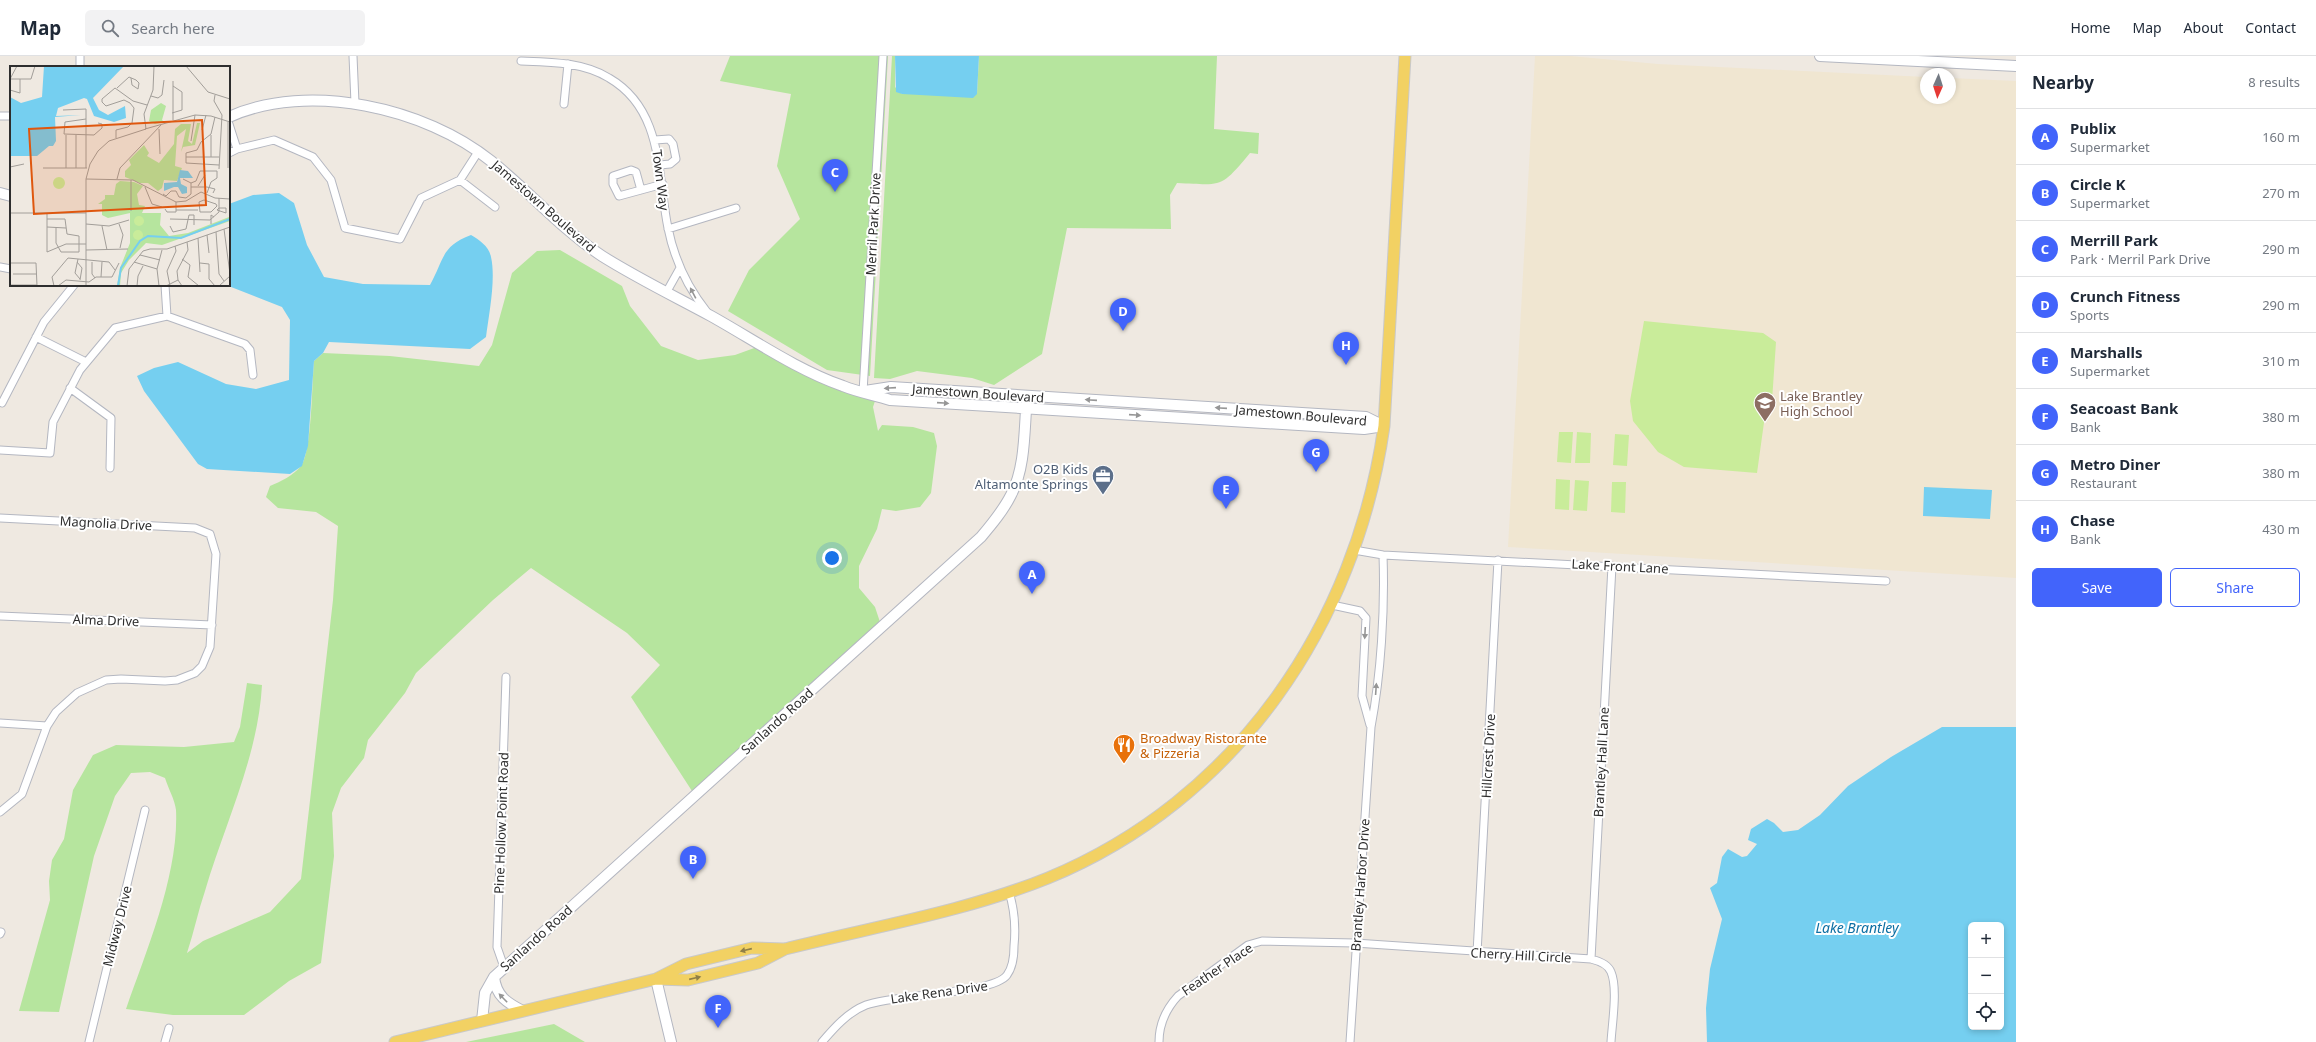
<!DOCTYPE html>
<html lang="en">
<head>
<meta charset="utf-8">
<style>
	body { margin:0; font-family:"Noto Sans",sans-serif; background:#f2f2f3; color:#1f2937 }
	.controls { position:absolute; right:12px; bottom:12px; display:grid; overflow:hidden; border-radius:6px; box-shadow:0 2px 6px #0003 }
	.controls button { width:36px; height:36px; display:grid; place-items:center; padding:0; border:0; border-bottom:1px solid #e0e1e3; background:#fff; color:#1f2937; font:20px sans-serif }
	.compass { position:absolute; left:1920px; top:12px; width:36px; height:36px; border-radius:50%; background:#fff; box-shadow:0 2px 6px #0003; rotate:183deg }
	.you { position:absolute; left:832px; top:502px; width:14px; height:14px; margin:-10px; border:3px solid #fff; border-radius:50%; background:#1a73e8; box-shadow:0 0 0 6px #1a73e833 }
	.badge { display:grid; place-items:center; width:26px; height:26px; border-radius:50%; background:#4264fb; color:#fff; font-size:13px; font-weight:700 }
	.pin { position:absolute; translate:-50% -33px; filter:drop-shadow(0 1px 2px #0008) }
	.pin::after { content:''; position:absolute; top:21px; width:14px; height:12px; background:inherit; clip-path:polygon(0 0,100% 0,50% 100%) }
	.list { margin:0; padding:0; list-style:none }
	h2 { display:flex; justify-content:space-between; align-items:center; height:52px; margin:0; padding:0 16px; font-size:17px }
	h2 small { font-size:13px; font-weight:400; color:#747a83 }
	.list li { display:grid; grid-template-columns:26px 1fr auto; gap:12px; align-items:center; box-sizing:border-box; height:56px; padding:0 16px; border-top:1px solid #e0e1e3 }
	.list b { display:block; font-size:15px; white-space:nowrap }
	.list p { margin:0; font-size:13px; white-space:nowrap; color:#747a83 }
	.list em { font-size:13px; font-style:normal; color:#747a83 }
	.actions { display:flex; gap:8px; padding:12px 16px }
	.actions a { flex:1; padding:9px 0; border:1px solid #4264fb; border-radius:6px; text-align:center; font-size:14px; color:#4264fb }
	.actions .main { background:#4264fb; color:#fff }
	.icon { flex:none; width:22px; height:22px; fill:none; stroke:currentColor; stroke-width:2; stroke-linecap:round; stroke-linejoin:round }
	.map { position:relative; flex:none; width:2016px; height:986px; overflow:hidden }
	header { display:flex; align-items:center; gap:24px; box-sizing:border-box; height:56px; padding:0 20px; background:#fff; border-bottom:1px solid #e0e1e3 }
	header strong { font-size:19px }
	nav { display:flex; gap:22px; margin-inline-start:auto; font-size:14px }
	.search { width:280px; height:36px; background:#f2f2f3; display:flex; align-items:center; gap:10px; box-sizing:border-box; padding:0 14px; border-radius:6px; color:#747a83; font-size:15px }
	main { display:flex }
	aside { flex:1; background:#fff }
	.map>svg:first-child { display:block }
</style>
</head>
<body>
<header>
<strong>Map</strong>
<div class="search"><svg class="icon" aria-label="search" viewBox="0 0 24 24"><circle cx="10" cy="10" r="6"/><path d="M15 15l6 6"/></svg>Search here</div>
<nav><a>Home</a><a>Map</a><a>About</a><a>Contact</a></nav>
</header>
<main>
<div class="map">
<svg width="2016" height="986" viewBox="0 0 2016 986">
	<rect width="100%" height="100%" fill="#efe9e1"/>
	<path fill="#f0e6d1" d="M1535,0H1570L1658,8L1926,21V42H1950V22L2016,25V522L1508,491Z"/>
	<path fill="#b6e59e" d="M730,0H888L870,320L827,314L728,255L749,214L800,163L777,110L791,38L720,25Z
		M892,0H895V31L902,38H977L979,0H1217L1214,73L1259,77L1258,98L1250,97C1220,133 1223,129 1177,127L1170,139L1171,173L1067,172L1042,298L994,329L972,322L917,315L890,323L874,322Z
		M560,194L622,230L630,250L661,290L698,304L735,299L757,291L841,335L875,345L873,351L878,375L882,369L913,371L934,377L937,390L931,437L920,451L896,455L882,453L877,473L859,510V532L875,551L880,566L692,735L631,641L660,609L627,577L531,512L493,544L416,617L405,637L368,684L364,702L341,732L332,757L334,800L321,907L289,925L244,959H173L126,953C147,893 179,818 176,754C175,744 168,732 165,722L150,716L131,717L115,740L94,800L59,956L19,955L50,844L49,825L52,804L64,783L73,734L93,699L116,689L184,691L234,686L240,671L247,627L262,629C258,701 225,767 205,835C198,855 194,876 187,897L203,885L270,856L301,823L333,544L338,470L316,456L278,452L266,441L270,430C280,426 294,419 301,410C312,396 312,326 314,305L323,297L390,300L479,310L492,289L512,217L537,195Z
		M554,968L585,986H466Z"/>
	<path fill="#c9ec9a" d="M1644,265L1763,277L1776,286L1772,345L1766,352L1757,417L1684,411L1658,396L1633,365L1630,345Z
		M1559,376H1573L1571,407L1557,406Z
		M1577,376L1591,377L1590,407H1575Z
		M1615,378L1629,379L1627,410L1613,409Z
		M1556,423L1570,424L1569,454L1555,453Z
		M1575,424L1589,425L1587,455L1573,454Z
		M1612,426H1626L1625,457L1611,456Z"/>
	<path fill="#75cff0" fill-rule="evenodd" d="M895,0H979L977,38L973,42L902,38L896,36Z
		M279,137L294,147L307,189L324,221L363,228L430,229C444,204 441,190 471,179C479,184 489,190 491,201C496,223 489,258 486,281L470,293L329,286L323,297L314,305L308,390L302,410L290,418L207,413L198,408L144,335L137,320L154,312L178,306L226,328L256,333L289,324L290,264L282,251L226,229H229V148L253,139Z
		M1924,431L1992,434L1990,463L1923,460Z
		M1942,671H2016V986H1707L1706,952L1710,913L1722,863L1710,832L1717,827L1722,801L1728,793L1742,801L1747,800L1757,788L1748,784L1751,773L1767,763L1774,767L1783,776L1798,774L1820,759L1848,730L1891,701ZM1971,869H2001V971H1971Z"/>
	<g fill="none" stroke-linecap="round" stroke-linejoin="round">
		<g stroke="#b4b7c1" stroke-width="9">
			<path id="street" d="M353,0L355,47
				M521,5C550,6 583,6 609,22C664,54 657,119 668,172C674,202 688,232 707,256
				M80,11V0
				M564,48L568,8
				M0,60H11
				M229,68L237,93
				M655,84L669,83L673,88L676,103L670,108L660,109
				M229,97L237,93L274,84L313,101L331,124L345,172L400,183L421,142L460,124L495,151
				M460,124L478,96
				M641,134L636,116L631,114L613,120V128L619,140L663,128
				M668,173L736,152
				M0,211L11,213
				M165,229L167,260
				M666,237L680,212
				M36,281L86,306
				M70,332L111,362L110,412
				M863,336L883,0
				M2,347L44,266L74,229
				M0,394L50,397L53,366L80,314L115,272L167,260L245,288L250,294L253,319
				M0,462L195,472L210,478L216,498L210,591L202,610L195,617L177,624L165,625L121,623L106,624L77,637L56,656L47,670L22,738L0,756
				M1354,494L1383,499L1886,525
				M1332,549L1360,555L1366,562L1362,640L1370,669
				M0,560L212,569
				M0,667L47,670
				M0,878L1,876
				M1477,897L1498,504
				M1591,903L1612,510
				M504,911L497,891L506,621
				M89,986L145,754
				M165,986L169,972
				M822,986C834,972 848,956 866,949C894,938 994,938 1007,919C1013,911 1014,900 1014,890C1016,870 1015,855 1009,836
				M1159,986C1159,968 1166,953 1178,940L1248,889L1262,885L1355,887L1591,903C1599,905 1608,908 1611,916C1618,932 1612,968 1611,986
				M1350,986L1371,671C1381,618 1385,554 1383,499"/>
		</g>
		<g stroke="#b4b7c1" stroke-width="12">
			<path id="secondary" d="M1820,0L2016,10
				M229,61C308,25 426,52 491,105C529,135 561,173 602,200C637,222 674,240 711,260C754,284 797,314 843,330C858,336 874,339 890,344L1364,373L1384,370
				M0,137L11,140
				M865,335L891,331L1366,361L1384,370
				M494,921C496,940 507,947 523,955
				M656,923L671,986
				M482,965L485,937L494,921L981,481C992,468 1003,455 1011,439C1026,411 1024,372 1027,340"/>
		</g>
		<g stroke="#c9c9c9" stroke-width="13">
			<path id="primary" d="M656,923L688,924L758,907L785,893C872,871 964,856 1048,822C1237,744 1356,568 1384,370L1405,0
				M395,986L656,923L686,908L752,892L784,893"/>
		</g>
		<use href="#street" stroke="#fff" stroke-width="7"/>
		<use href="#secondary" stroke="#fff" stroke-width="10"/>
		<use href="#primary" stroke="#f2d163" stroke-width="11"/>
	</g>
	<defs><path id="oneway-solid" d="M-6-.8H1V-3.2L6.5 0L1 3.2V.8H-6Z"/></defs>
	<g fill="#969696">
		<use href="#oneway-solid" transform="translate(693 237) rotate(-118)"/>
		<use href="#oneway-solid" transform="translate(890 332) rotate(176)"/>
		<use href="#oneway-solid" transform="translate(1091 344) rotate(-176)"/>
		<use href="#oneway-solid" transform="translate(943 347) rotate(4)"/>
		<use href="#oneway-solid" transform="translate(1221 352) rotate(-176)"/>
		<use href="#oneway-solid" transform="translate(1135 359) rotate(4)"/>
		<use href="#oneway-solid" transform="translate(1365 577) rotate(93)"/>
		<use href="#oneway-solid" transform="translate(1376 633) rotate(-86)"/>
		<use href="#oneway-solid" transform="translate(503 942) rotate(-134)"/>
	</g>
	<g fill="#908048">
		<use href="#oneway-solid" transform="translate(746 894) rotate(167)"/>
		<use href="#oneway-solid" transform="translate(695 922) rotate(-13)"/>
	</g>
	<defs>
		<g id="school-pin" transform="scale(1.15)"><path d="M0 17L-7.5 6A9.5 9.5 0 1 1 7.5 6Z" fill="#8d6e63" stroke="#fff"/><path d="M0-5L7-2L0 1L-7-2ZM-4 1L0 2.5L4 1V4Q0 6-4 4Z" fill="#fff"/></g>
		<g id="office-pin" transform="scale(1.15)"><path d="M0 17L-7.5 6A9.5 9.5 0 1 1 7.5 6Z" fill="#5c6f8a" stroke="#fff"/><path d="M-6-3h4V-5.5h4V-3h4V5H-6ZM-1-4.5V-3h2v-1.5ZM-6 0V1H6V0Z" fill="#fff"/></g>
		<g id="restaurant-pin" transform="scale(1.15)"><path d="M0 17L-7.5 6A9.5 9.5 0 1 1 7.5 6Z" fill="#e8710a" stroke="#fff"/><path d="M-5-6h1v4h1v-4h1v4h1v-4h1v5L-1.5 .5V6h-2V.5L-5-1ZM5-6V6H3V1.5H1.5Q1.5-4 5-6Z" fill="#fff"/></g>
	</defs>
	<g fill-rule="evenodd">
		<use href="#school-pin" x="1765" y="347"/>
		<use href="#office-pin" x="1103" y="420"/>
		<use href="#restaurant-pin" x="1124" y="689"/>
	</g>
	<g text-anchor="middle" stroke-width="4" stroke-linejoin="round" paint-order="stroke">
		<g font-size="13" fill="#2e2e2e" stroke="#fff">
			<text transform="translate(661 124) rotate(83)" y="5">Town Way</text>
			<text transform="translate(544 150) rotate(41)" y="5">Jamestown Boulevard</text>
			<text transform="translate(873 168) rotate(-87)" y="5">Merril Park Drive</text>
			<text transform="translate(978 337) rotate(4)" y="5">Jamestown Boulevard</text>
			<text transform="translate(1301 359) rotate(5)" y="5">Jamestown Boulevard</text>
			<text transform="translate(106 467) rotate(3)" y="5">Magnolia Drive</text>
			<text transform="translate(1620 510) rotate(3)" y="5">Lake Front Lane</text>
			<text transform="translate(106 564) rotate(2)" y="5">Alma Drive</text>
			<text transform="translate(777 665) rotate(-42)" y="5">Sanlando Road</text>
			<text transform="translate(1488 700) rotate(-87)" y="5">Hillcrest Drive</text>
			<text transform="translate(1601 706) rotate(-87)" y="5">Brantley Hall Lane</text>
			<text transform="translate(501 767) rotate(-88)" y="5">Pine Hollow Point Road</text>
			<text transform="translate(1360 829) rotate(-86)" y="5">Brantley Harbor Drive</text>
			<text transform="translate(117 870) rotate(-76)" y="5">Midway Drive</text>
			<text transform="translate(536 882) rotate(-42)" y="5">Sanlando Road</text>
			<text transform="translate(1521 899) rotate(3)" y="5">Cherry Hill Circle</text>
			<text transform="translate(1217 913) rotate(-34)" y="5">Feather Place</text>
			<text transform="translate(939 936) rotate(-8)" y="5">Lake Rena Drive</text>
		</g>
		<g font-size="13" fill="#785e54" stroke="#fff" text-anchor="start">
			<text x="1780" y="345">Lake Brantley<tspan x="1780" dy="15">High School</tspan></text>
		</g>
		<g font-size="13" fill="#4e5e75" stroke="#fff" text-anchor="end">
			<text x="1088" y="418">O2B Kids<tspan x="1088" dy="15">Altamonte Springs</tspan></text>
		</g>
		<g font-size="13" fill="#c56008" stroke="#fff" text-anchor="start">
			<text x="1140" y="687">Broadway Ristorante<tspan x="1140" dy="15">&amp; Pizzeria</tspan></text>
		</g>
		<g font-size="14" font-style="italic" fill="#0d6fa3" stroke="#fff">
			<text x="1857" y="877">Lake Brantley</text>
		</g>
	</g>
	<g transform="translate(10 10)">
		<rect width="220" height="220" fill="#efe9e1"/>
		<path d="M151,37L156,40L152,54L154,56L145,58L139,55L141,44ZM187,57H190L185,79L173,81L171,86L176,63L167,70L165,100L172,102L167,115L154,114L152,122L148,125L138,117H130L115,111V105L121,99L119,94L134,79L139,87L137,90L149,97L164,78L165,63L171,58H181L178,75L182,78ZM110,115L124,116L133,120L127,128L129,139L135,140L132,147H151L150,159L159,170L178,167L219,151L220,155L152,179L136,177L119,194L111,207L110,220H107L110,202L120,177V147L98,152L92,149V138H88L95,133V129H104L106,118Z" fill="#b6e59e"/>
		<path d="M43 117a6 6 0 1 1 12 0a6 6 0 1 1-12 0ZM124 155a5 5 0 1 1 10 0a5 5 0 1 1-10 0ZM123 169a5 5 0 1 1 10 0a5 5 0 1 1-10 0Z" fill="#c9ec9a"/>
		<path d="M34,0H114L83,32L89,44L98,49L115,40L116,52L104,56L84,50L77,33L74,32L48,42L46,50L71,49L45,51L46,75L43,80H39L27,90H0V31L11,37L32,31ZM170,104L178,105L183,112H170L171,118L177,121V127L172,128L168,121H164L154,125V117L167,116Z" fill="#75cff0"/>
		<path fill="none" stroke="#75cff0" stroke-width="2" d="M108,220L111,202L130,175L138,170L171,172L220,153"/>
		<path fill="none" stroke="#a29e99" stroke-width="1" d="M176,0L198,26L220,33M0,13H21L25,0M0,13L7,0M163,15V54M107,22L119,11L126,14L129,17L128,23L122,19L121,12M0,24L10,27V13M205,29L204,35L212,49L209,103M141,30L148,32L152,29L154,14M53,44L76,43V102M162,47L172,44V26L163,20M205,51L201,68L191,76L187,84L176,87V97L209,99M76,53L55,56L54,68L84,69L92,62V58L88,57M135,63L185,49L201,50L220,56M136,63L134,48L143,24L144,0M149,63L150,88M192,64L196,49M201,69V91M106,72V64L118,61L122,57L124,42L120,37L114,34L96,40L92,36V33L105,22L123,35L137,39M181,75L185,49M176,91H209M0,101L14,98M33,102H77M56,102V69M66,102V69M218,102V56M76,113L123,114L166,136L176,135L191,126L205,132L220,133M107,113L110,102L151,59M173,113L181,117L186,115L190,105H207V112L201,116L197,127M188,120L195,109M135,121L142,138L152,141M181,121H197L205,123L203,127M153,128L156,130L161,125H166L169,131L176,132L181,128V117M194,134L206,138L207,140L201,146H190L189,136ZM209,142L207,144L216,147V142H209M155,143L157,146H166V136M166,144H188M121,145V114M0,147H76M37,147V186L56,178H76M37,153H55L57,168L69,170V186H51L46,177V162M160,153L200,154L209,146V132M76,158L99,160L119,154M109,158L113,169L110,182M201,158V149L204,151M92,160L97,184M160,160L163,166L176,163L179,149H184V159M37,161L56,162M214,163L220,208M206,166L209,208L214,215M197,169L199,187M188,172L190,206M76,184L118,183M130,189L150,194M68,193L65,207L70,213M172,193L180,199L178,211L189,220M67,196L72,202L70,214M82,196V208L85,212M124,196L147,203M0,197H26L27,220M190,197L199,198V213L205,220M3,208H27M91,211L92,196M0,219H27M44,220L42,211L58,192L99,196L105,204M48,220L56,214L79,216L86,211H102L109,197M76,220V113L80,98L88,85L99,75L136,63M117,220L119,203L133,185L140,183H157L220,161M127,220L128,210L133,200M149,220L147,203L152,184M156,220L168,214M160,220L157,205L166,185L165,180M172,220L168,214L167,205L178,184L177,176M209,220L220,210"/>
		<path fill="#df570e" fill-opacity="0.15" stroke="#df570e" stroke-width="2" d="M192,54L196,139L24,148L19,63Z"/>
		<rect width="220" height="220" fill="none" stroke="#2e2e2e" stroke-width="2"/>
	</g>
</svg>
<div class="controls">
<button>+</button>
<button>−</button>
<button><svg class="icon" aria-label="locate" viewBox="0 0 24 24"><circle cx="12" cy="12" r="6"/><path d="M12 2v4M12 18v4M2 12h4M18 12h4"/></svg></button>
</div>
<svg class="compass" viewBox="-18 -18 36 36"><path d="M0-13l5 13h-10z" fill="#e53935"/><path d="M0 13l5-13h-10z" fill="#747a83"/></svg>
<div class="you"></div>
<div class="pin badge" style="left:1032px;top:538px">A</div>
<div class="pin badge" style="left:693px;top:823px">B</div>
<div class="pin badge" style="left:835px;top:136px">C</div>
<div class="pin badge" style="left:1123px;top:275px">D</div>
<div class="pin badge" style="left:1226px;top:453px">E</div>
<div class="pin badge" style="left:718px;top:972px">F</div>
<div class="pin badge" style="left:1316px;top:416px">G</div>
<div class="pin badge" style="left:1346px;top:309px">H</div>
</div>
<aside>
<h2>Nearby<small>8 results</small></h2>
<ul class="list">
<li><span class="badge">A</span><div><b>Publix</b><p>Supermarket</p></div><em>160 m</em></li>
<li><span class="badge">B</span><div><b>Circle K</b><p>Supermarket</p></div><em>270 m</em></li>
<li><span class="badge">C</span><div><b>Merrill Park</b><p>Park · Merril Park Drive</p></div><em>290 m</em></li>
<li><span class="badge">D</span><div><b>Crunch Fitness</b><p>Sports</p></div><em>290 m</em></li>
<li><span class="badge">E</span><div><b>Marshalls</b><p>Supermarket</p></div><em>310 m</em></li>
<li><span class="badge">F</span><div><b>Seacoast Bank</b><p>Bank</p></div><em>380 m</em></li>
<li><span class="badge">G</span><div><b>Metro Diner</b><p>Restaurant</p></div><em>380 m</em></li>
<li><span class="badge">H</span><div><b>Chase</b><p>Bank</p></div><em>430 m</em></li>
</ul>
<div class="actions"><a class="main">Save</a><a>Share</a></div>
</aside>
</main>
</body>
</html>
